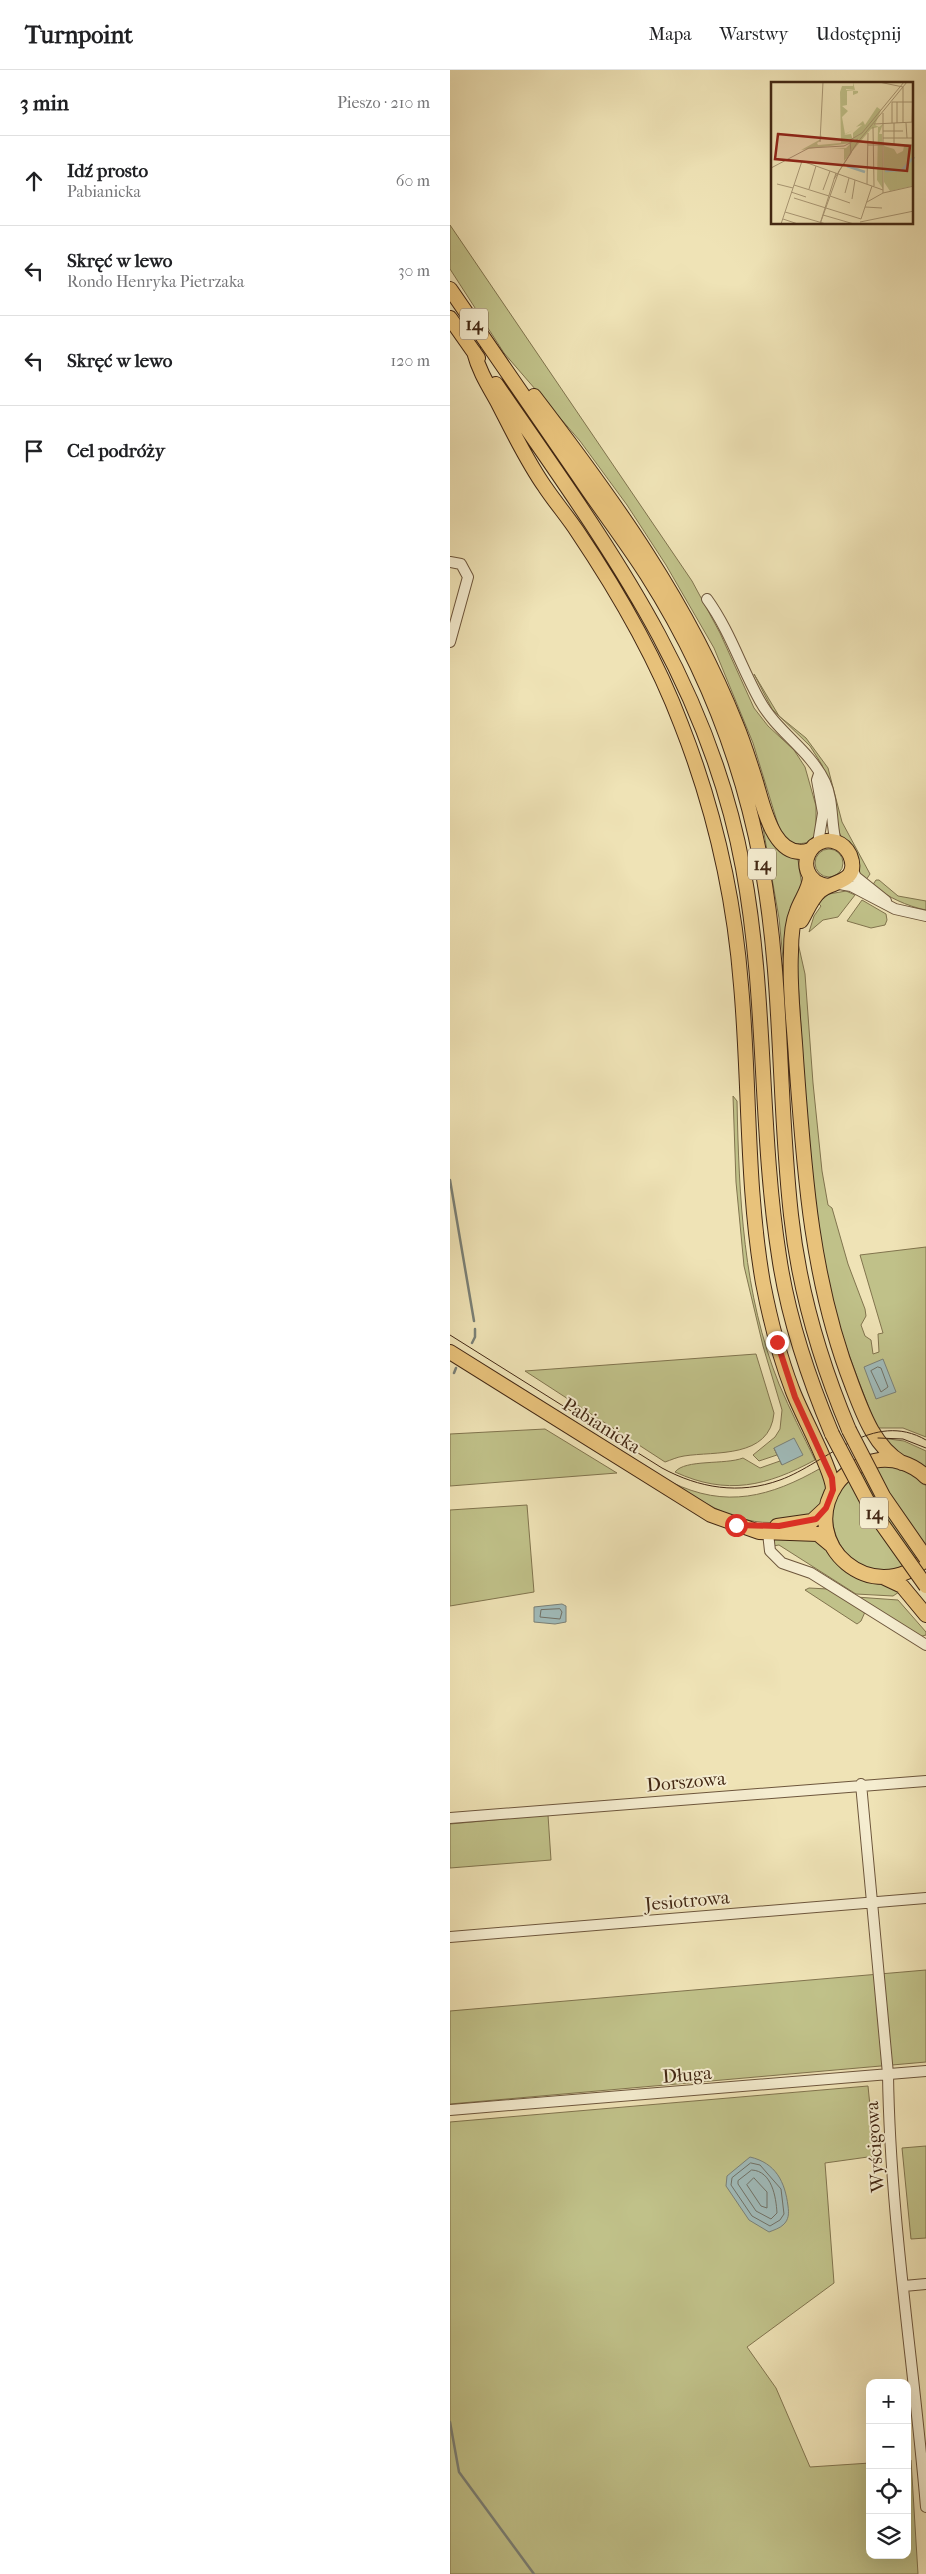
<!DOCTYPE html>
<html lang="pl">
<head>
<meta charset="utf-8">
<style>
	body { margin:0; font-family:"IM FELL French Canon",serif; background:#f2f2f2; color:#202124 }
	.controls { position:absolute; right:15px; bottom:15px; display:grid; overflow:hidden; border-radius:10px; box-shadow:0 5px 20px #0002 }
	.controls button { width:45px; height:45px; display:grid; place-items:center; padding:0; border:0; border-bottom:1px solid #e0e0e0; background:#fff; color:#202124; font:25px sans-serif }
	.stop { position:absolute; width:15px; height:15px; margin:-11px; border:4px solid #d93025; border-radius:50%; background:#fff }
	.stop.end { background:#d93025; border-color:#fff; box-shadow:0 1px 5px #0008 }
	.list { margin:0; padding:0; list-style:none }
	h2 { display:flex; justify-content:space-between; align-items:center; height:65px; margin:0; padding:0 20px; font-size:21px }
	h2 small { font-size:16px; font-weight:400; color:#757577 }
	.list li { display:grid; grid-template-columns:32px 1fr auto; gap:15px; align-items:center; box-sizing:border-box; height:90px; padding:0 20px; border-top:1px solid #e0e0e0 }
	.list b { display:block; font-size:19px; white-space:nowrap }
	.list p { margin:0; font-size:16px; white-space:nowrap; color:#757577 }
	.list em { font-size:16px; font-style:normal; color:#757577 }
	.icon { flex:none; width:28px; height:28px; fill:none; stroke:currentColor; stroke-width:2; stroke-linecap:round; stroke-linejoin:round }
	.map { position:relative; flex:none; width:476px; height:2504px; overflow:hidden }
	header { display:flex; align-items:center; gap:30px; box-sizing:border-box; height:70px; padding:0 25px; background:#fff; border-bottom:1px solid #e0e0e0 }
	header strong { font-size:24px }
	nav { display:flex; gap:28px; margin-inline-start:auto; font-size:18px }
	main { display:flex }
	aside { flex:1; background:#fff }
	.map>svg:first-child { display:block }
</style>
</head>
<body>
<header>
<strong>Turnpoint</strong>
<nav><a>Mapa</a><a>Warstwy</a><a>Udostępnij</a></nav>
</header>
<main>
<aside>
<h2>3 min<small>Pieszo · 210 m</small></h2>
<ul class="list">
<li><svg class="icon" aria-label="ahead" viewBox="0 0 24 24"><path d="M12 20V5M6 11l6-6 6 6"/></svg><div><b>Idź prosto</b><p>Pabianicka</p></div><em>60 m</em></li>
<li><svg class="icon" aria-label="left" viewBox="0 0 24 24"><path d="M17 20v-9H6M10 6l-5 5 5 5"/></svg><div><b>Skręć w lewo</b><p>Rondo Henryka Pietrzaka</p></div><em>30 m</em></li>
<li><svg class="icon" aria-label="left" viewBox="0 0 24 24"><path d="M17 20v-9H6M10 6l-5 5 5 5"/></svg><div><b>Skręć w lewo</b></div><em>120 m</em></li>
<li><svg class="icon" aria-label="arrive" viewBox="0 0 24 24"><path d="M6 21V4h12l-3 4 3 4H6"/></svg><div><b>Cel podróży</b></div></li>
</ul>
</aside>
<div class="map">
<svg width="476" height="2504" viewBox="0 0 476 2504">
	<rect width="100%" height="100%" fill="#efe3b6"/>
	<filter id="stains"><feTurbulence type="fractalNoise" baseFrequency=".004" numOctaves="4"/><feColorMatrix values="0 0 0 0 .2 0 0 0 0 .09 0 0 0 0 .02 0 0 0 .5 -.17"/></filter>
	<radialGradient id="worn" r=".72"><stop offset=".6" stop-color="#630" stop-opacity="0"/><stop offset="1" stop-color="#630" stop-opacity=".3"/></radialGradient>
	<path fill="#c0c189" stroke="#81744e" d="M0,155L242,511L270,563L304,638L318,656L344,680L355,697L366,736V765L359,772C344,776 339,773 330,761L303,673L264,578L216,495L177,435L130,371L54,283L0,199Z
		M304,604L329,646L356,668L378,698L392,752L420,804L416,810L410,805L389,762L384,726L372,695L360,676L322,639Z
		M312,752L333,779L348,790L352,816L336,919L329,848Z
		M365 793a14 14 0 1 1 28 0a14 14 0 1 1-28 0Z
		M426,810H429L448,826L476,831V840C456,836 439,827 422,816Z
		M396,821L405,825L388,847L373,850L359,862L364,846L371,836L368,833L379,824Z
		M412,830L436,844L437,850L435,855L421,858L397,851Z
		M348,873L355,904L363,1013L372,1101L378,1135L382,1138L398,1194L415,1239L416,1246L411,1255L415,1266L421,1270L423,1284L429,1282L428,1264L433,1263L410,1185L476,1177V1367L453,1358H427C411,1317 394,1276 383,1233C357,1123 355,1008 347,896Z
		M283,1026L287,1031C289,1127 293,1224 329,1314C340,1340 353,1365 365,1390C317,1416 277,1426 225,1402C235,1389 275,1395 293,1388L310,1398L330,1391L332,1395L324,1378L327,1385L309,1391L303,1385L325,1367L330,1359L332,1340L313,1276L294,1196L286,1112Z
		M306,1284L324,1343C320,1389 265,1381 234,1386C227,1387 221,1390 215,1392L75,1301Z
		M95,1359L167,1403L0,1416V1364Z
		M439,1369L454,1371L476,1381V1399L448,1385L433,1370Z
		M439,1396L460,1402L476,1416V1481C397,1554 331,1404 439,1396Z
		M371,1398L377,1416L367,1443C357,1446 347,1450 336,1451C293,1459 255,1434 221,1412C276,1439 320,1427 371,1398Z
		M77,1435L84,1522L0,1536V1440Z
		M360,1466L378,1480L397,1501L410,1509L432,1514L449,1522L443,1526L406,1524L329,1475L323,1476L325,1469Z
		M359,1518L378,1519L415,1542L411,1551L407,1554L355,1520Z
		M406,1527L448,1530L476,1562V1565L469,1567Z
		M98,1745L101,1790L0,1798V1754Z
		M476,1900V1992L0,2034V1941Z
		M418,2016L425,2086L375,2093L384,2213L297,2277L326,2318L360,2397L420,2393V2485H457V2390H461L468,2504H0V2052Z
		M476,2076V2168L461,2169L452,2078Z"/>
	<path fill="#a0bbba" stroke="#7a8077" d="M433,1289L446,1322L426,1329L414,1297Z
		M344,1368L353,1385L332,1395L324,1378Z
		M112,1534L116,1536V1552L105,1554L84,1552V1537Z
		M300,2087C326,2093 335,2112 338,2136C339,2143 339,2150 333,2155C330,2158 324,2160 319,2162L299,2150L276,2116L277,2106Z"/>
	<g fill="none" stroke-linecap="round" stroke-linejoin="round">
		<path stroke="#717166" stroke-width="1" d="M428,1297L431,1298L438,1317L431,1322L421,1301Z
			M110,1539L112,1542L110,1549L90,1547L91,1540Z
			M301,2093L310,2095L331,2119L334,2144L330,2150L320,2156L302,2146L281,2115L282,2108Z
			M302,2100C322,2101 326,2127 327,2143L321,2149L306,2141L288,2114V2111Z
			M304,2108L317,2122V2138L311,2136L297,2115Z"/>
		<path stroke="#7a8077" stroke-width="2.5" d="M0,1110L24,1251
			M22,1273L25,1267V1259
			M4,1303L6,1298
			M0,2352L9,2402L84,2504"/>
		<g stroke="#6d563c" stroke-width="12">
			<path id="minor" d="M0,492L11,494L18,507L0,572
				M257,529C280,561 291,597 310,631C327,662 360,680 375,712C383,729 381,750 385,768L389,773
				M368,773L373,743L367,710L369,704
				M401,796L406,807L436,831
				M389,814L401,816L445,839L476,846
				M318,1463L320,1481L332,1493L361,1503L476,1575
				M411,1714L438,2004C440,2149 464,2293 476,2437
				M0,1748L476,1711
				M0,1867L476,1828
				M0,2040L476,2001
				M454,2216L476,2214"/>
		</g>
		<g stroke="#422713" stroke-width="16">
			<path id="major" d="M0,219C43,282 87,345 130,408C152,441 176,472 197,505C253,593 292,691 311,792C333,906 328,1030 341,1145C349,1220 370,1291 399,1360
				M0,248L28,288
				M24,282C29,301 38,315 47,331C62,360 76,390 95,417C105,432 117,446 127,461C168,522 205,585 231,654C264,738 284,825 291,915C300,1014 296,1115 313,1213C320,1249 329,1285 342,1319C350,1342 384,1402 383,1420
				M46,314C153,470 258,607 293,798C317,926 309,1058 329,1186C338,1248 358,1307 382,1364
				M84,326C163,429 238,533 286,654C294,673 300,693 306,712C313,735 324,793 360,780
				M360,806C360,819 351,829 347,841C342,853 341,870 341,882C339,917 344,953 346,988C354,1099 361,1210 402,1315C413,1344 424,1376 452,1393
				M351,851C357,841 361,829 370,821C381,811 411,813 400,785C397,779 392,774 386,772C377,769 371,771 364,776C349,792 357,813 378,816
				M0,1282L261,1445L309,1462L368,1464L380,1474
				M476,1407C463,1394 443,1387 424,1391C409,1394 394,1403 386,1415C347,1475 423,1539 476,1489
				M327,1456L362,1451L376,1438
				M435,1508L452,1516L476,1545"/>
		</g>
		<use href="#minor" stroke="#f5edd0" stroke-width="10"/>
		<use href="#major" stroke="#e8c27b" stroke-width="14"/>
		<path stroke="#422713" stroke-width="1" d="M0,1265L212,1398C249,1418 289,1425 330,1410C377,1393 423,1339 476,1370
			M428,1368L453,1369L476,1378"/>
		<g stroke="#422713" stroke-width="16" stroke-linecap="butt">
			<path id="major-bridge" d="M399,1360L433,1426L476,1488
				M382,1364L422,1440L476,1516"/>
		</g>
		<use href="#major-bridge" stroke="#e8c27b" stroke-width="14"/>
	</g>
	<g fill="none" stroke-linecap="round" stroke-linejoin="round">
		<path stroke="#d93025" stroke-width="6" d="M286,1455L329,1456L366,1449L376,1438L383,1420L382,1408L345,1327L327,1272"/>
	</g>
	<g text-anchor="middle" stroke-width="4" stroke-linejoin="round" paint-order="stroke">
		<g fill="#f5edd0" stroke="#78624c" stroke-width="1">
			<rect x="10" y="238.5" width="28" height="31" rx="4"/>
			<rect x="298" y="778.5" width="28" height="31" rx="4"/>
			<rect x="410" y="1427.5" width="28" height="31" rx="4"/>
		</g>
		<g font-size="18" font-weight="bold" fill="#422713">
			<text x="24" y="260">14</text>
			<text x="312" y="800">14</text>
			<text x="424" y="1449">14</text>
		</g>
		<g font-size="19" fill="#422713" stroke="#f5edd0">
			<text transform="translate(152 1355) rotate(32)" y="7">Pabianicka</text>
			<text transform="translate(236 1711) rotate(-5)" y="7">Dorszowa</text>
			<text transform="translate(237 1830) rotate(-5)" y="7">Jesiotrowa</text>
			<text transform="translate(237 2004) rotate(-5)" y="7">Długa</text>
			<text transform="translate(424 2077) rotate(-94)" y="7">Wyścigowa</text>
		</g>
	</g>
	<g transform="translate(321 12)">
		<rect width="142" height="142" fill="#efe3b6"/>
		<path d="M82,0L84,8L75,7V8L87,9V11L82,13V9H76V23L71,24L77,29L71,35L74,52L82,48L73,53L80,52L82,58V51L91,43L85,45L92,39L94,43L106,25L110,28L104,43L108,45L112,42L108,52H111L112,107L106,98L107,45L100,47L73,79V67H60L75,66L80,61L30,68L50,57L51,52V56L49,59L46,61L47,63L70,61L69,10L71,4H82ZM113,64L123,67L126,72L132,69L133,64H142V104L119,109L113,100Z" fill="#c0c189"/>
		<path fill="none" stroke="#a0bbba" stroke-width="2.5" d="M76,84L94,90M114,89L131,88L143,75"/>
		<path fill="none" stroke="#aa9875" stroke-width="1" d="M108,0L132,5V41M141,40L142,3M121,41V20H143M123,41V63M126,41V20M135,41L136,56M103,42L143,40M102,45L103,104M112,49H132M112,56H143M49,60L52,0M97,63H143M0,86L38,66L73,64L87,57M63,97L80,71L79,58L91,51L133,0M6,102L22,106M96,102L97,51M23,103L58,114M38,107L45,84M52,108L59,89M20,110L35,115M74,111L78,96M112,111V31M59,114L79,121M23,116L90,137M81,117L84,98M96,120L112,111L143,104M94,125L111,126M14,130L55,142M52,133L83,142M12,137L27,142M90,137L101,104M89,140L143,129M10,142L31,79L112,108M49,142L68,89L86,61L136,0M49,142L65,91"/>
		<path fill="#8f2418" fill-opacity="0.15" stroke="#8f2418" stroke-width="2.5" d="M7,52L139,64L136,89L4,77Z"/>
		<rect width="142" height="142" fill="none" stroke="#422713" stroke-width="2.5"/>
	</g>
	<rect width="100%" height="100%" filter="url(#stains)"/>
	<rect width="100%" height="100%" fill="url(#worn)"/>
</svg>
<div class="controls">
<button>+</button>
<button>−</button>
<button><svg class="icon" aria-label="locate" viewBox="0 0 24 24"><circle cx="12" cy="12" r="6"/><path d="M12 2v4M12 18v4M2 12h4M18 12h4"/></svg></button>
<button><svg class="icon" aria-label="layers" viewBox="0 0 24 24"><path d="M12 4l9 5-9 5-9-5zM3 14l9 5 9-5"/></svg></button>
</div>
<div class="stop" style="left:286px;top:1455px"></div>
<div class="stop end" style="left:327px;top:1272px"></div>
</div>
</main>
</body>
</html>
